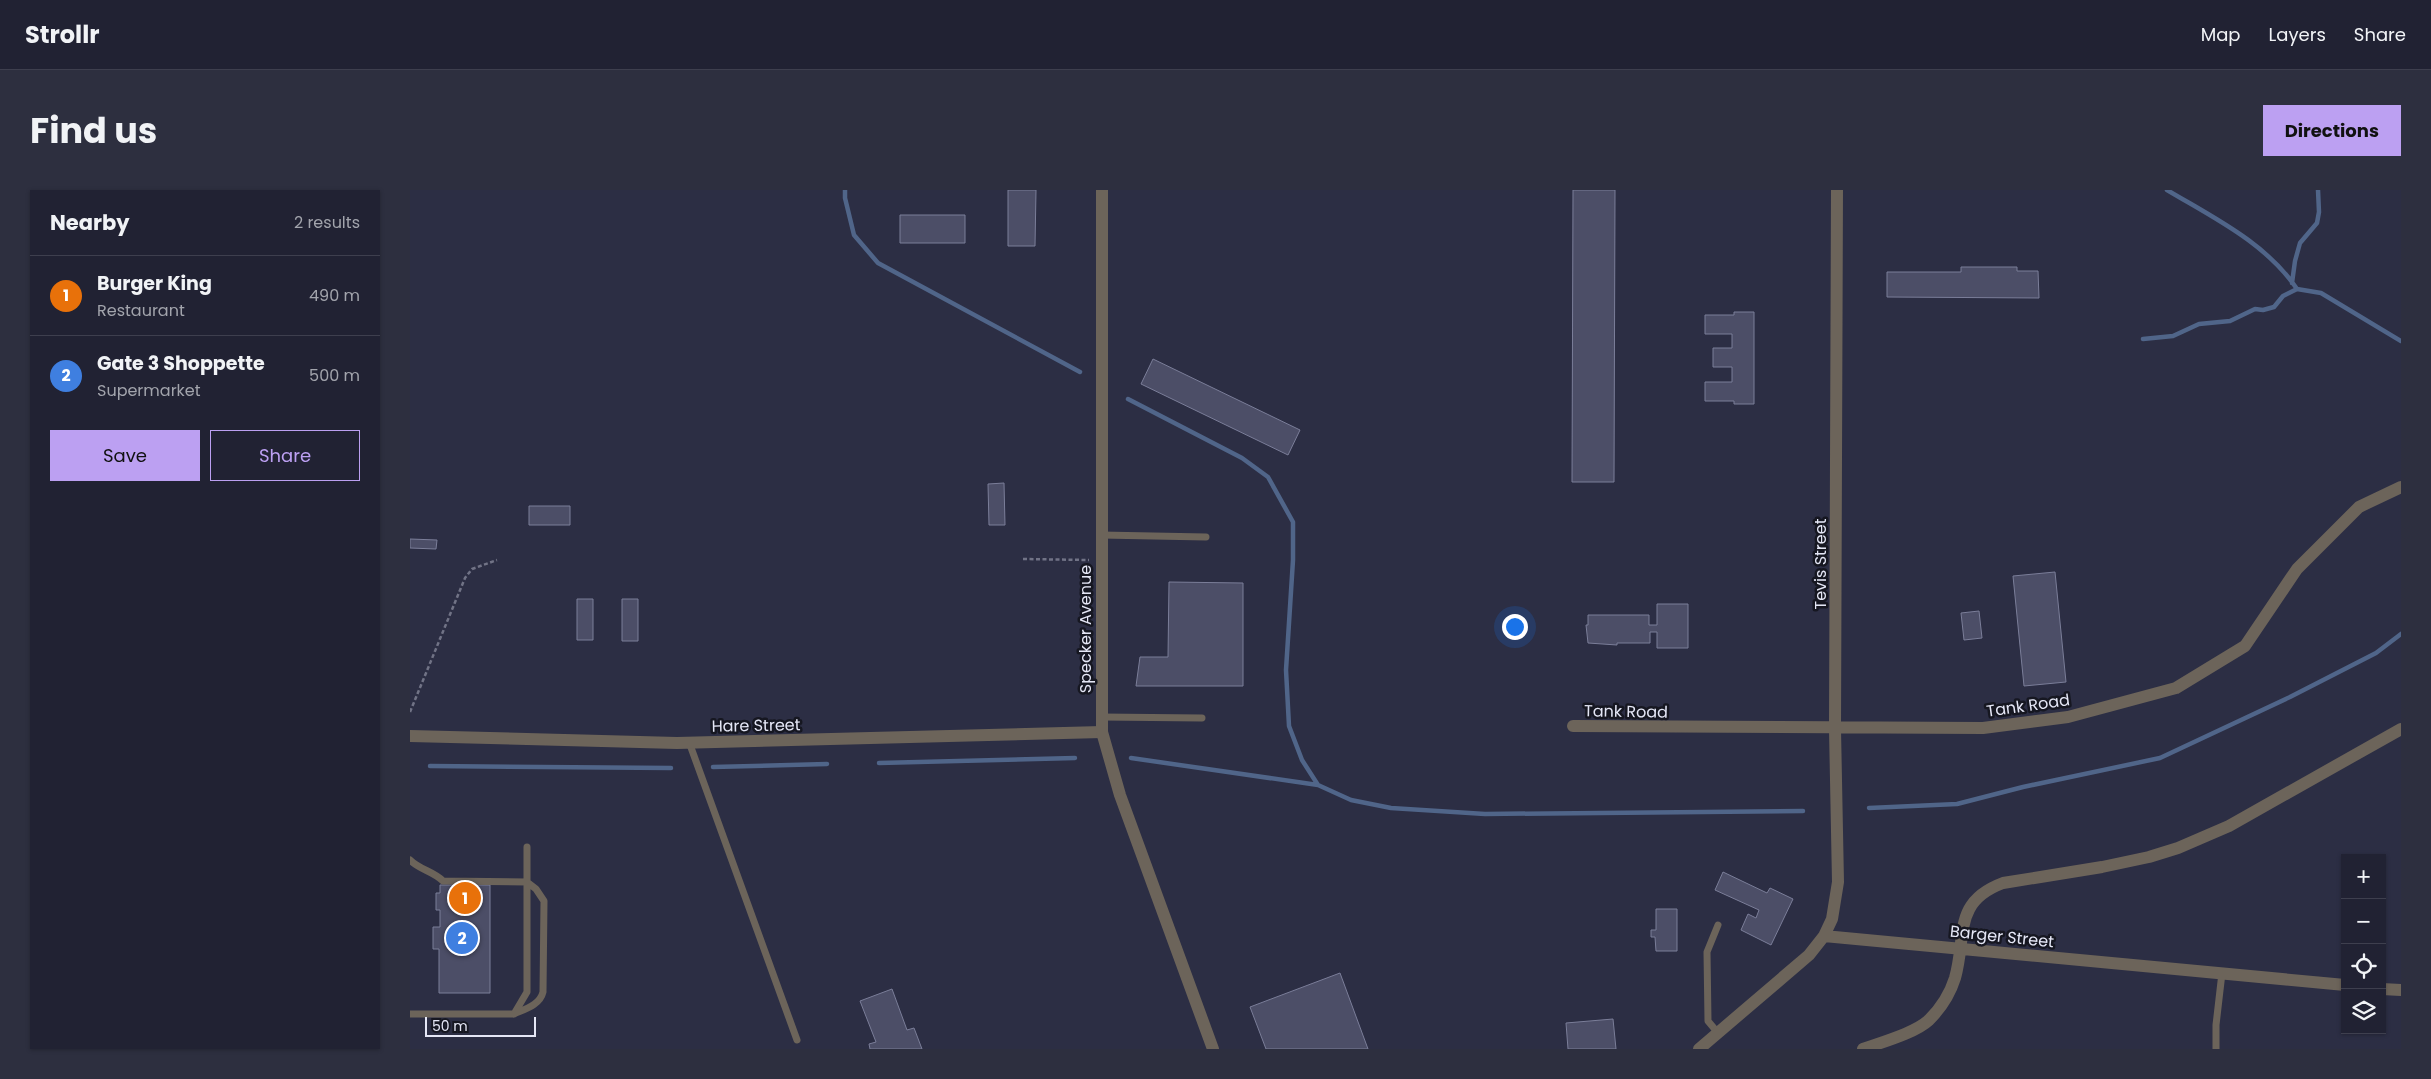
<!DOCTYPE html>
<html lang="en">
<head>
<meta charset="utf-8">
<style>
	body { margin:0; font-family:Poppins,sans-serif; background:#2d2f3f; color:#f1f3f6 }
	.controls { position:absolute; right:15px; bottom:15px; display:grid; overflow:hidden; border-radius:0px; box-shadow:0 1px 4px #0004 }
	.controls button { width:45px; height:45px; display:grid; place-items:center; padding:0; border:0; border-bottom:1px solid #3e3f4e; background:#212233; color:#f1f3f6; font:25px sans-serif }
	.scale { position:absolute; left:15px; bottom:12px; width:111px; box-sizing:border-box; padding-left:5px; border:2px solid #e5e7f6; border-top:0; font-size:14px; line-height:18px; white-space:nowrap; color:#e5e7f6; -webkit-text-stroke:4px #161721; paint-order:stroke }
	.you { position:absolute; left:1104px; top:436px; width:18px; height:18px; margin:-12px; border:4px solid #fff; border-radius:50%; background:#1a73e8; box-shadow:0 0 0 8px #1a73e833 }
	.badge { display:grid; place-items:center; width:32px; height:32px; border-radius:50%; background:#bca0f2; color:#fff; font-size:16px; font-weight:700 }
	.pin { position:absolute; translate:-50% -50%; border:2px solid #fff; box-shadow:0 1px 5px #0006 }
	.list { margin:0; padding:0; list-style:none }
	h2 { display:flex; justify-content:space-between; align-items:center; height:65px; margin:0; padding:0 20px; font-size:21px }
	h2 small { font-size:16px; font-weight:400; color:#a2a4ac }
	.list li { display:grid; grid-template-columns:32px 1fr auto; gap:15px; align-items:center; box-sizing:border-box; height:80px; padding:0 20px; border-top:1px solid #3e3f4e }
	.list b { display:block; font-size:19px; white-space:nowrap }
	.list p { margin:0; font-size:16px; white-space:nowrap; color:#a2a4ac }
	.list em { font-size:16px; font-style:normal; color:#a2a4ac }
	.actions { display:flex; gap:10px; padding:15px 20px }
	.actions a { flex:1; padding:11px 0; border:1px solid #bca0f2; border-radius:0px; text-align:center; font-size:18px; color:#bca0f2 }
	.actions .main { background:#bca0f2; color:#111 }
	.icon { flex:none; width:28px; height:28px; fill:none; stroke:currentColor; stroke-width:2; stroke-linecap:round; stroke-linejoin:round }
	.map { position:relative; flex:none; width:1991px; height:859px; overflow:hidden; border-radius:0px }
	header { display:flex; align-items:center; gap:30px; box-sizing:border-box; height:70px; padding:0 25px; background:#212233; border-bottom:1px solid #3e3f4e }
	header strong { font-size:24px }
	nav { display:flex; gap:28px; margin-inline-start:auto; font-size:18px }
	.intro { display:flex; align-items:center; justify-content:space-between; box-sizing:border-box; height:120px; padding:0 30px }
	h1 { margin:0; font-size:35px }
	.button { padding:12px 22px; border-radius:0px; background:#bca0f2; color:#111; font-size:18px; font-weight:700 }
	main { display:flex; gap:30px; padding:0 30px }
	aside { flex:1; background:#212233; border-radius:0px; box-shadow:0 1px 4px #0004 }
	.map>svg:first-child { display:block }
</style>
</head>
<body>
<header>
<strong>Strollr</strong>
<nav><a>Map</a><a>Layers</a><a>Share</a></nav>
</header>
<div class="intro"><h1>Find us</h1><a class="button">Directions</a></div>
<main>
<aside>
<h2>Nearby<small>2 results</small></h2>
<ul class="list">
<li><span class="badge" style="background:#e8710a">1</span><div><b>Burger King</b><p>Restaurant</p></div><em>490 m</em></li>
<li><span class="badge" style="background:#3f7fe0">2</span><div><b>Gate 3 Shoppette</b><p>Supermarket</p></div><em>500 m</em></li>
</ul>
<div class="actions"><a class="main">Save</a><a>Share</a></div>
</aside>
<div class="map">
<svg width="1991" height="859" viewBox="0 0 1991 859">
	<rect width="100%" height="100%" fill="#2c2e44"/>
	<g fill="none" stroke-linecap="round" stroke-linejoin="round">
		<path stroke="#506589" stroke-width="4.5" d="M435,0V8L444,45L468,73L670,182
			M1757,0C1804,28 1856,53 1887,99L1911,103L1991,151
			M1882,93L1885,71L1890,53L1907,33L1909,22L1908,0
			M1733,149L1763,146L1789,134L1820,131L1845,119L1853,120L1864,117L1873,106L1887,99
			M718,209L832,268L858,287L883,332V370L876,480L879,536L892,570L908,595L941,610L981,618L1075,624L1393,621
			M721,568L908,595
			M469,573L665,568
			M20,576L261,578
			M303,577L417,574
			M1459,618L1547,614L1613,597L1750,568L1880,507L1966,463L1991,444"/>
	</g>
	<path fill="#4c4e67" stroke="#7b7e99" d="M598,0H626L625,56H598Z
		M1163,0H1205L1204,292H1162Z
		M490,25H555V53H490Z
		M1551,77H1607V81H1628L1629,108L1477,107V82H1551Z
		M1324,122H1344V214H1324V211H1295V192H1322V177H1303V158H1322V144H1295V125H1324Z
		M743,169L890,240L878,265L731,194Z
		M594,293L595,335H579L578,294Z
		M119,316H160V335H119Z
		M0,349L27,350L26,359L0,358Z
		M1645,382L1656,492L1614,496L1603,386Z
		M759,392L833,393V496H726L730,467H758Z
		M167,409H183V450H167Z
		M212,409H228V451H212Z
		M1247,414H1278V458H1247V442H1240V453H1207V455L1178,453L1176,435H1178V425H1239V435H1247Z
		M1569,421L1572,448L1554,450L1551,423Z
		M1313,682L1357,703L1360,698L1383,709L1361,755L1331,740L1338,724L1346,728L1349,720L1305,700Z
		M30,695H80V803H29V759H23V737H30V720H26V703H30Z
		M1246,719H1267V761H1246L1245,747H1241V740H1246Z
		M930,783L958,859H856L840,817Z
		M482,799L497,840L504,838L512,859H460L459,854L466,852L450,811Z
		M1203,829L1206,859H1158L1156,833Z"/>
	<g fill="none" stroke-linecap="round" stroke-linejoin="round">
		<path stroke="#717386" stroke-width="2.5" stroke-dasharray="4 2.5" stroke-linecap="butt" d="M613,369L679,370
			M0,522L55,388L62,379L87,370"/>
		<path stroke="#6c645a" stroke-width="7" d="M691,345L796,347
			M691,527L792,528
			M279,552L387,850
			M0,670C10,680 23,681 33,691L117,692L126,699L134,711L133,802C130,815 115,819 104,824
			M0,824H104L117,802V657
			M1308,843L1298,831L1297,762L1308,735
			M1806,859V835L1812,783"/>
		<path stroke="#6c645a" stroke-width="12" d="M1163,536L1573,538L1658,527L1766,498L1835,456L1887,379L1949,317L1991,297
			M0,546L267,553L692,542
			M1414,746L1422,729L1428,692L1425,539L1427,0
			M1972,799L1991,800
			M1289,859L1399,765L1414,746L1935,795
			M1453,859C1472,852 1505,843 1519,830C1531,818 1540,804 1545,788C1557,746 1542,712 1593,693L1692,677L1739,667L1768,658L1819,636L1991,539"/>
		<path stroke="#6c645a" stroke-width="12" d="M692,0V542L710,605L803,859"/>
	</g>
	<g text-anchor="middle" stroke-width="5" stroke-linejoin="round" paint-order="stroke">
		<g font-size="16" fill="#e5e7f6" stroke="#161721">
			<text transform="translate(1410 374) rotate(-90)" y="6">Tevis Street</text>
			<text transform="translate(675 439) rotate(-90)" y="6">Specker Avenue</text>
			<text transform="translate(1618 515) rotate(-8)" y="6">Tank Road</text>
			<text transform="translate(1216 521) rotate(1)" y="6">Tank Road</text>
			<text transform="translate(346 535) rotate(-1)" y="6">Hare Street</text>
			<text transform="translate(1592 746) rotate(6)" y="6">Barger Street</text>
		</g>
	</g>
</svg>
<div class="controls">
<button>+</button>
<button>−</button>
<button><svg class="icon" aria-label="locate" viewBox="0 0 24 24"><circle cx="12" cy="12" r="6"/><path d="M12 2v4M12 18v4M2 12h4M18 12h4"/></svg></button>
<button><svg class="icon" aria-label="layers" viewBox="0 0 24 24"><path d="M12 4l9 5-9 5-9-5zM3 14l9 5 9-5"/></svg></button>
</div>
<div class="scale">50 m</div>
<div class="you"></div>
<div class="pin badge" style="left:55px;top:708px;background:#e8710a">1</div>
<div class="pin badge" style="left:52px;top:748px;background:#3f7fe0">2</div>
</div>
</main>
</body>
</html>
